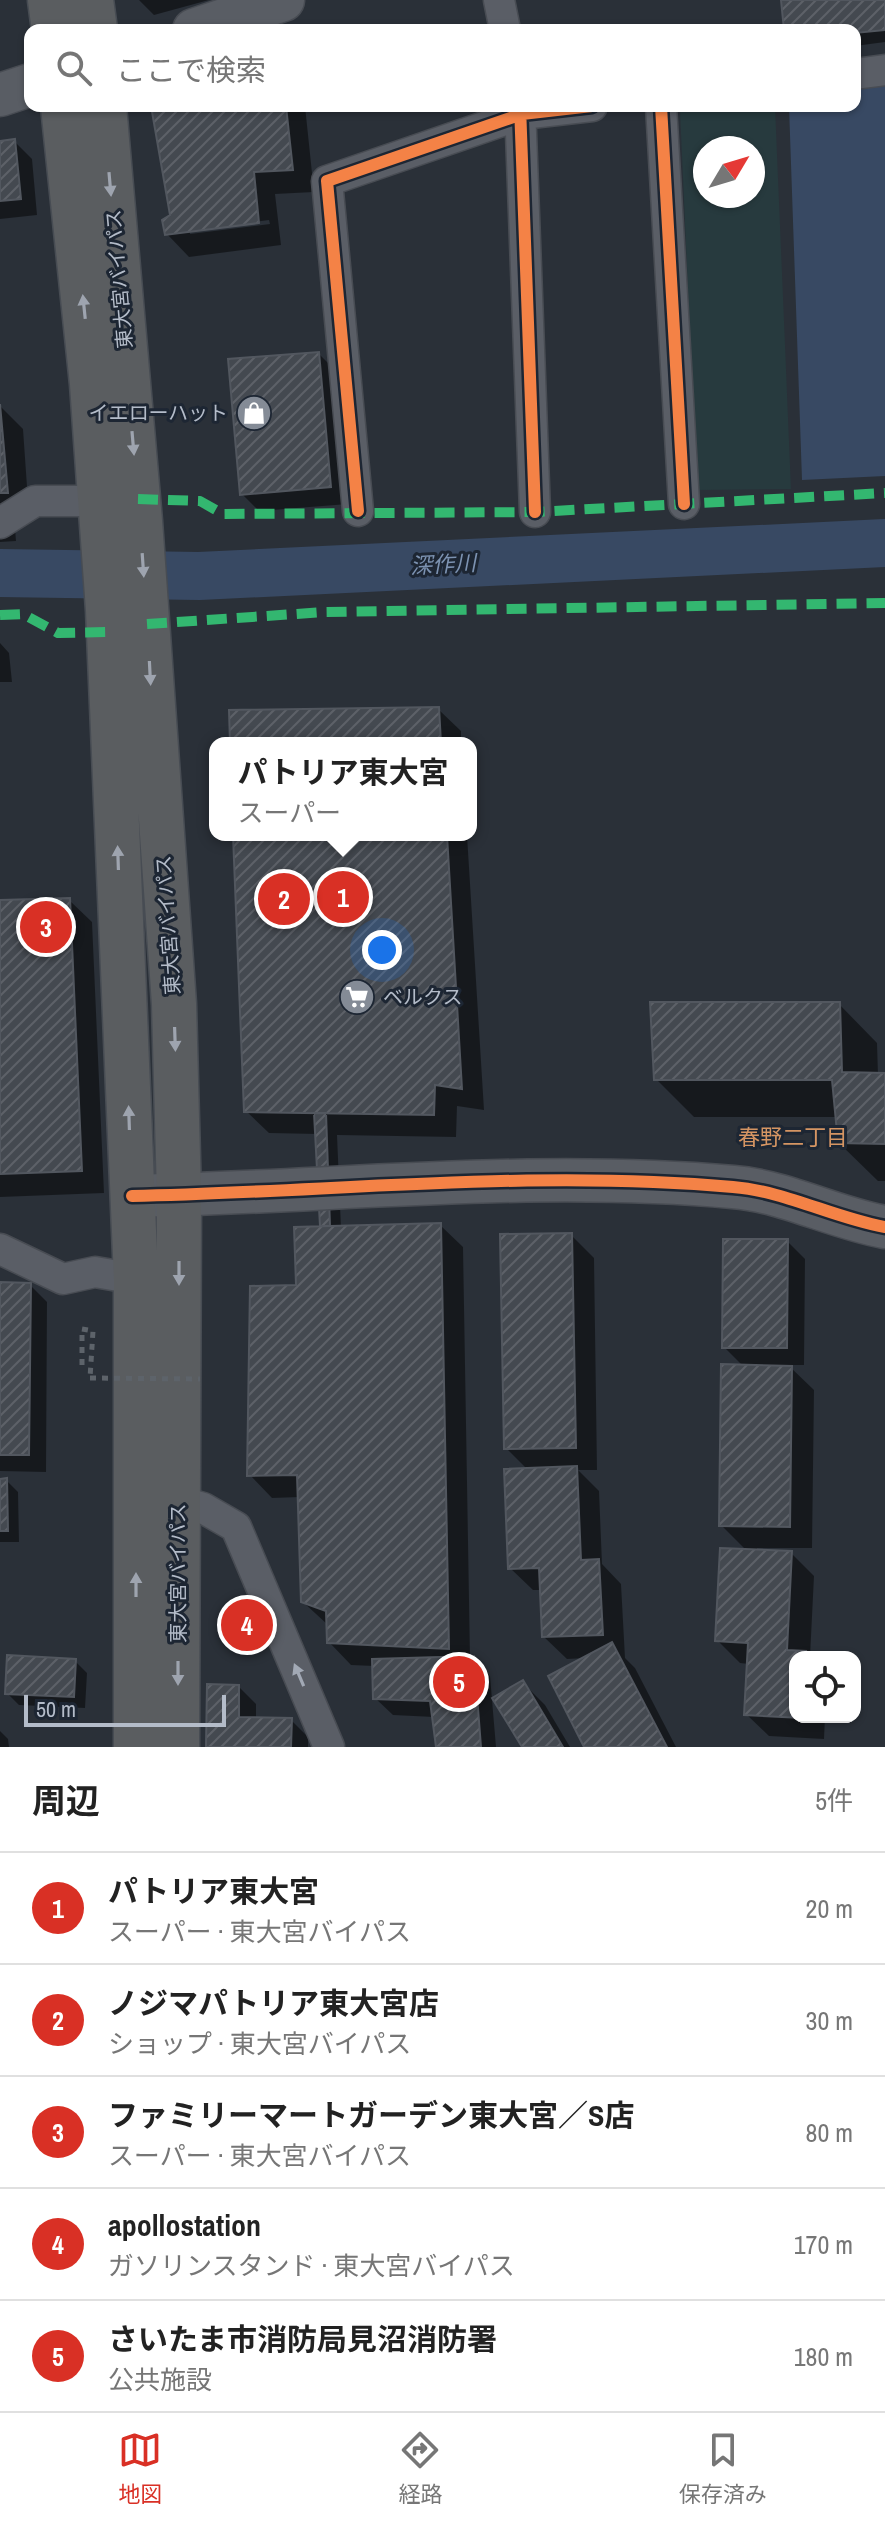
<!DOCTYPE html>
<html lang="ja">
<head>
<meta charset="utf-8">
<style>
	body { margin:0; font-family:"Archivo Narrow","Noto Sans JP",sans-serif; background:#f6f6f6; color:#222 }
	.controls { position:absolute; right:24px; bottom:24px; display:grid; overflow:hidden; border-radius:16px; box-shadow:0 2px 6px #0004 }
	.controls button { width:72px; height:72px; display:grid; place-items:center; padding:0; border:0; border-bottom:2px solid #e0e0e0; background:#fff; color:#222; font:40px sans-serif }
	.compass { position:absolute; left:693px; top:136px; width:72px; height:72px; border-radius:50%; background:#fff; box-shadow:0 2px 6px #0004; rotate:52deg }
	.scale { position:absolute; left:24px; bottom:20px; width:202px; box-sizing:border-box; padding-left:8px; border:4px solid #b4bcc9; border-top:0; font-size:22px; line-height:28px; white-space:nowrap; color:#b4bcc9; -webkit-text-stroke:6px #1d2633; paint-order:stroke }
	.you { position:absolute; left:382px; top:950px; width:28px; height:28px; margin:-20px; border:6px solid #fff; border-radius:50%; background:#1a73e8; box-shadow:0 0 0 12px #1a73e833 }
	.badge { display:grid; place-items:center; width:52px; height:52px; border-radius:50%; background:#d93025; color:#fff; font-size:26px; font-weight:700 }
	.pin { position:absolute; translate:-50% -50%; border:4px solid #fff; box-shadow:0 2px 8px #0006 }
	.popup { position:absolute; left:209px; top:737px; width:268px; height:104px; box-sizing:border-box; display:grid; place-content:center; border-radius:16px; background:#fff; filter:drop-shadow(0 2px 6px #0005); font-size:26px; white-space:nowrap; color:#767676 }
	.popup b { font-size:30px; color:#222 }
	.popup::after { content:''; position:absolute; left:50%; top:100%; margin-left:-16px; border:16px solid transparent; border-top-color:#fff }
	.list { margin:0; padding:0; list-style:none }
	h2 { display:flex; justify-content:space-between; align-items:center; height:104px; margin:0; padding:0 32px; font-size:34px }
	h2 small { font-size:26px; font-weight:400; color:#767676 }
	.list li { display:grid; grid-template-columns:52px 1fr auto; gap:24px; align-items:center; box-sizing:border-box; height:112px; padding:0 32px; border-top:2px solid #e0e0e0 }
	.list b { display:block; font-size:30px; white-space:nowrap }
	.list p { margin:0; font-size:26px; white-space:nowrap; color:#767676 }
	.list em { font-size:26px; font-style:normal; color:#767676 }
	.icon { flex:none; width:44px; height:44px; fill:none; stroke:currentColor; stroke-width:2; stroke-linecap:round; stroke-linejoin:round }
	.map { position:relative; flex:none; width:885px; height:1747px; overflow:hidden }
	.search { position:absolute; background:#fff; box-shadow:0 2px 6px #0004; left:24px; right:24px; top:24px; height:88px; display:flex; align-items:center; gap:20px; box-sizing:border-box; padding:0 28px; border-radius:16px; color:#767676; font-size:30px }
	.sheet { height:664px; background:#fff }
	nav { display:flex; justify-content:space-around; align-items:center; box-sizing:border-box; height:112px; border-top:2px solid #e0e0e0; background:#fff; font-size:22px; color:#767676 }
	nav a { display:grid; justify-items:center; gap:4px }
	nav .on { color:#d93025 }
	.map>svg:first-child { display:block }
</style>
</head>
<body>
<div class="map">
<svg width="885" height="1747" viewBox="0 0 885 1747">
	<defs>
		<pattern id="building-hatch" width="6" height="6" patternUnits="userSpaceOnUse" patternTransform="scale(2)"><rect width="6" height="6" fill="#444950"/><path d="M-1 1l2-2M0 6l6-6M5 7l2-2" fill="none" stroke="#5d6168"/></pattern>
	</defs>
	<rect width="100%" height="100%" fill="#2a3038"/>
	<path fill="#273a3e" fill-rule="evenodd" d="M715,106H775L791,489L697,490L680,111ZM705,148H753V196H705Z"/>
	<path fill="#384963" d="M885,82V476L802,480L789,106H855V85Z"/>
	<path fill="#0007" fill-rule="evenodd" d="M139,0H209L154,15Z
		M794,0H885V42L855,46V30H786Z
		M153,106H305L314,192L275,194L281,245L189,257L167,234L172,216ZM269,220L270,224L190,234V230Z
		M14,141L32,159L37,215L0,219V143Z
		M319,354L336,371L348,504L259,511L242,494Z
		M0,406L23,429L29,515L14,516L16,541L0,542Z
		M0,643L9,653L12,682H0Z
		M438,709L461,731V743H232Z
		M235,835H467L484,1110L457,1106L456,1137L337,1135L341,1228L440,1225L463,1247L470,1658L490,1676L496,1747H438L434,1717L393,1715L375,1698L374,1666L351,1665L329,1642L328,1625L303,1602L300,1497L272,1498L250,1475L298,1287L324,1228L317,1134L269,1133L246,1111Z
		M69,900L92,922L104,1193L0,1197V902Z
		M839,1004L877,1043L878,1075H885V1181H878L839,1143L837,1117H694L656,1079Z
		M571,1235L594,1258L597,1470H578L599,1491L602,1564L621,1584L625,1658L635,1668L676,1747H587L586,1658L567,1659L544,1637L542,1590H533L510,1568L528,1470L506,1448Z
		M787,1241L805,1259L804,1365H788L814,1390L812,1548H757V1551L791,1553L814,1576L810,1657H795V1717H825L824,1739L769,1736L746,1714L749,1664L740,1663L718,1641L747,1551L721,1525L744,1367L724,1347Z
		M0,1284L30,1285L47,1302L46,1472L0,1471Z
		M6,1480L18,1492L19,1542H0V1481Z
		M75,1661L87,1673L85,1708L19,1705L7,1693Z
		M523,1683L545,1705L570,1747H524Z
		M239,1687L256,1704V1719L291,1720L308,1737V1747H208Z
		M0,1731L8,1739L9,1747H0Z"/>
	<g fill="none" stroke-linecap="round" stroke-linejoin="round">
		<path stroke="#384963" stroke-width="48" d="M0,573L199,576L885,543"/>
	</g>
	<path fill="url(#building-hatch)" stroke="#52575f" stroke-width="2" d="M781,0H885V30L855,33V30H784Z
		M151,106H286L293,170L254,172L259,223L165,235L162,220L170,215Z
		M15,139L21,199L0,201V141Z
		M319,352L331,487L240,495L228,359Z
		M0,404L8,493H0Z
		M439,707L441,743H230L229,710Z
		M233,835H447L462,1089L435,1085L434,1115L244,1112Z
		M70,898L82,1171L0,1174V900Z
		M650,1002H840L842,1072L885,1073V1144L838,1143L832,1080H654Z
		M314,1113H326L330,1226H320Z
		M441,1223L449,1649L327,1643L326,1611L301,1602L297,1475L247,1476L250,1286L296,1285L294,1227Z
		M572,1233L576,1448L504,1449L500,1234Z
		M723,1239H788L787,1348H722Z
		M0,1282L31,1283L29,1455H0Z
		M721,1364L792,1366L790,1527L719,1526Z
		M577,1466L581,1560L599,1559L603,1635L542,1637L539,1568L508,1569L504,1469Z
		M7,1478L8,1531H0V1479Z
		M720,1548L792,1551L787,1650L806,1651L805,1657H795V1717L802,1718L744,1715L748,1643L715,1641Z
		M612,1642L667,1747H584L548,1676Z
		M7,1655L76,1659L74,1697L5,1694Z
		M474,1656L481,1747H436L430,1701L373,1699L372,1659Z
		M523,1680L563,1747H522L492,1698Z
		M207,1684L239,1685V1717L292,1718L291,1747H206Z"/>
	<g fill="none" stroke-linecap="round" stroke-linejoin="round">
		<g stroke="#484c53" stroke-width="33">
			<path id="street" d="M499,0L505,30
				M855,74L885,70
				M520,106L535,512
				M661,106L684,504
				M358,511L327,181L522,114L592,106
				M0,523L35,501H100
				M0,1249L63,1279L95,1272L136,1279
				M179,1501L203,1508L236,1527L329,1747"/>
		</g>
		<g stroke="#484c53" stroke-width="45">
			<path id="secondary" d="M194,30L283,0
				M0,95L30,85
				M132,1196C331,1192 533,1169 733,1187C785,1191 834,1218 885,1227"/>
		</g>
		<g stroke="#474c53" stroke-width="47">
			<path id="highway" d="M50,0L54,30
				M91,0L95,30
				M63,106L92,384L108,610L136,1279V1747
				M104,106L140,521L174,1004L179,1195L177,1747"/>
		</g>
		<path stroke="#5d636a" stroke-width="5" stroke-dasharray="6 6" stroke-linecap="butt" d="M82,1365V1329L93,1331L90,1378"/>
		<use href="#street" stroke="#5a5e66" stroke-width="30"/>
		<use href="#secondary" stroke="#595d64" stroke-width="42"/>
		<use href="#highway" stroke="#5a5d60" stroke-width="44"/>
		<path stroke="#5d636a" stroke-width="5" stroke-dasharray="6 6" stroke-linecap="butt" d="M90,1378L200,1379"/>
		<path stroke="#33b770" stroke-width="10" stroke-dasharray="20 10" stroke-linecap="butt" d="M138,499L200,501L223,514L535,512L885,493
			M0,615L23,614L58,633L109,632
			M147,624L325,612L885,603"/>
		<g stroke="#1d2633" stroke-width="17">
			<path id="cycleway" d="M520,106L535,512
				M661,106L684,504
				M358,511L327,181L522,114L592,106
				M132,1196C331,1192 533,1169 733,1187C785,1191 834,1218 885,1227"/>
		</g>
		<use href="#cycleway" stroke="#f48246" stroke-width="12"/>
	</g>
	<defs><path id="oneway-solid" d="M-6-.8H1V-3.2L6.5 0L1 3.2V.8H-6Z" transform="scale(2)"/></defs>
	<g fill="#9ea4af">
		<use href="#oneway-solid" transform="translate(110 184) rotate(85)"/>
		<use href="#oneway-solid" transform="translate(84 307) rotate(-96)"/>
		<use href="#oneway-solid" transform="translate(133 443) rotate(85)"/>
		<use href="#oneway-solid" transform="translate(143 565) rotate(86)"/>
		<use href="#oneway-solid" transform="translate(150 673) rotate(87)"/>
		<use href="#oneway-solid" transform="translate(118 858) rotate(-92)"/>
		<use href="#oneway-solid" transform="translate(175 1039) rotate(88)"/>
		<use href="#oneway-solid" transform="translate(129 1118) rotate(-92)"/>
		<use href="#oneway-solid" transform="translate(179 1273) rotate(90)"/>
		<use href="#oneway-solid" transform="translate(136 1585) rotate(-90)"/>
		<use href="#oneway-solid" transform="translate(178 1673) rotate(90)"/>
	</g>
	<use fill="#a2a9b5" href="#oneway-solid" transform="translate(299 1675) rotate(-113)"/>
	<defs>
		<g id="shop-disc" transform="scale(1.8)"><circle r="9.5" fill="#848b96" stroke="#1d2633"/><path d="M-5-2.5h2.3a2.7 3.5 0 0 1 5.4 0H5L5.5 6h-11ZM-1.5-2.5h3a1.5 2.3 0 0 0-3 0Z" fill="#fff"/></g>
		<g id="supermarket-disc" transform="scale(1.8)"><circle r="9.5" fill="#848b96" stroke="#1d2633"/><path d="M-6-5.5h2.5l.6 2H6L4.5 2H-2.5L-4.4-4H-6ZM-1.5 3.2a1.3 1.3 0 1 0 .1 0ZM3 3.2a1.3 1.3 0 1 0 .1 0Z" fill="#fff"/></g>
	</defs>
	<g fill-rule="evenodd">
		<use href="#shop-disc" x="254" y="413"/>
		<use href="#supermarket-disc" x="357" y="997"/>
	</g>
	<g text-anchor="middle" stroke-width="6" stroke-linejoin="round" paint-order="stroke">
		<g font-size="20" fill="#b4bcc9" stroke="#1d2633">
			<text transform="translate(119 279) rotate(-95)" y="7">東大宮バイパス</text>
			<text transform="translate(168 925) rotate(-94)" y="7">東大宮バイパス</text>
			<text transform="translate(178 1573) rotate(-90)" y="7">東大宮バイパス</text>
		</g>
		<g font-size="20" fill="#b4bcc9" stroke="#1d2633" text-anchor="end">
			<text x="228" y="420">イエローハット</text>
			<text x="383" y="1004" text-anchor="start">ベルクス</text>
		</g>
		<g font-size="22" font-style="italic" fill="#7c92b1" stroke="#1d2633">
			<text transform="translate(443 564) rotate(-3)" y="8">深作川</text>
		</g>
		<g font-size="22" fill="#d59563" stroke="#1d2633">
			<text x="793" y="1145">春野二丁目</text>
		</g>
	</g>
</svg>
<div class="controls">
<button><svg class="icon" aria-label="locate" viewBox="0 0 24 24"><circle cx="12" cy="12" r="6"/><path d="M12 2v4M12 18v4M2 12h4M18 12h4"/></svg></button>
</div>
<svg class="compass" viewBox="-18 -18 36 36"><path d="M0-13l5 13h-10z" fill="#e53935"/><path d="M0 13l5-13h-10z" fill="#767676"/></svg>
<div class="scale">50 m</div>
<div class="you"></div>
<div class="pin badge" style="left:343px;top:897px">1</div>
<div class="popup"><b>パトリア東大宮</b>スーパー</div>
<div class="pin badge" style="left:284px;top:899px">2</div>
<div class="pin badge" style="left:46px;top:927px">3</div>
<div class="pin badge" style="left:247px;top:1625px">4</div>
<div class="pin badge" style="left:459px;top:1682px">5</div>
<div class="search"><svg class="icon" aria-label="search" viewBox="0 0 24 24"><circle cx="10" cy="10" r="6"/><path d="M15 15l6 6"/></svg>ここで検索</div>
</div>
<section class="sheet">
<h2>周辺<small>5件</small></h2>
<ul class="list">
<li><span class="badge">1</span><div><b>パトリア東大宮</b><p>スーパー · 東大宮バイパス</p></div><em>20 m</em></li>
<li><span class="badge">2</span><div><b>ノジマパトリア東大宮店</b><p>ショップ · 東大宮バイパス</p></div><em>30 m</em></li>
<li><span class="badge">3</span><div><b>ファミリーマートガーデン東大宮／S店</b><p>スーパー · 東大宮バイパス</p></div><em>80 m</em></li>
<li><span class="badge">4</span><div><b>apollostation</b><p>ガソリンスタンド · 東大宮バイパス</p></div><em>170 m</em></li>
<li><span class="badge">5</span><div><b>さいたま市消防局見沼消防署</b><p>公共施設</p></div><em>180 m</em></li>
</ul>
</section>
<nav>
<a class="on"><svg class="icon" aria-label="map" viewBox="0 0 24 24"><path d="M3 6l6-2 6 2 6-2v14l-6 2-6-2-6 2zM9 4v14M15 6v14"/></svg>地図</a>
<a><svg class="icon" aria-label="directions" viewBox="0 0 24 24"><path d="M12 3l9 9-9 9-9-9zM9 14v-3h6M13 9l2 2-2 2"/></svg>経路</a>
<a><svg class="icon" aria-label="saved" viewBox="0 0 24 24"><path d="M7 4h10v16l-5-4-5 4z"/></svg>保存済み</a>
</nav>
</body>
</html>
